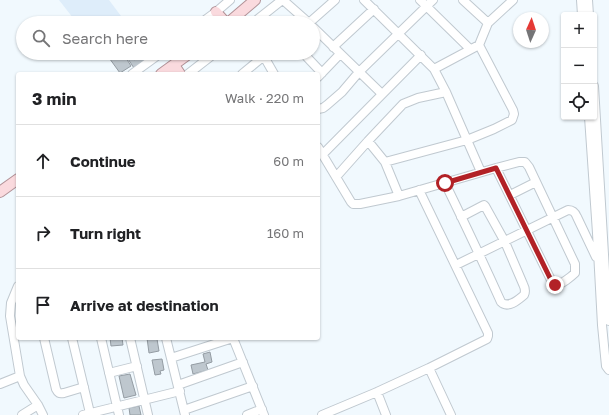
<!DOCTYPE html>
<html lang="en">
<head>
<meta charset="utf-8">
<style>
	body { margin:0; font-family:"Golos Text",sans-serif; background:#f6f6f6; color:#202124 }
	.controls { position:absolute; right:12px; top:12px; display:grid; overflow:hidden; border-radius:4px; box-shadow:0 1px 3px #0004 }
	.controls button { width:36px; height:36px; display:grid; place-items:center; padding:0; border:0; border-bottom:1px solid #e0e0e0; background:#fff; color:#202124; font:20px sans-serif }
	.compass { position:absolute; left:513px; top:12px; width:36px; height:36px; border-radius:50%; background:#fff; box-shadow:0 1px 3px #0004; rotate:3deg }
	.stop { position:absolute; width:12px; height:12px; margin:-9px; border:3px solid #b22126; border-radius:50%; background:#fff }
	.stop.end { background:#b22126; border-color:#fff; box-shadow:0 1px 4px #0008 }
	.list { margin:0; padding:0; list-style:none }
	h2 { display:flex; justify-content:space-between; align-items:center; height:52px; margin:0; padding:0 16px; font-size:17px }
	h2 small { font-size:13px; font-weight:400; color:#757577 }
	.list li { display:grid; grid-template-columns:26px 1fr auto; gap:12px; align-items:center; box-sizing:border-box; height:72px; padding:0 16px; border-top:1px solid #e0e0e0 }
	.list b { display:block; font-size:15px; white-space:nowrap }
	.list em { font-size:13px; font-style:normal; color:#757577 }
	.icon { flex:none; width:22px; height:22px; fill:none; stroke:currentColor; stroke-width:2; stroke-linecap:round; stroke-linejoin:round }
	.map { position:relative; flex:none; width:609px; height:415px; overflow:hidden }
	.search { position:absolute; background:#fff; box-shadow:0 1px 3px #0004; left:16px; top:16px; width:304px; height:44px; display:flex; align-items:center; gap:10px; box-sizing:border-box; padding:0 14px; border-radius:22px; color:#757577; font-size:15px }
	.panel { position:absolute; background:#fff; box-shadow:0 1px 3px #0004; left:16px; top:72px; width:304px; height:268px; border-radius:4px }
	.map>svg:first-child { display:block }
</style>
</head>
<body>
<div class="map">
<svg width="609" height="415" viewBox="0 0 609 415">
	<rect width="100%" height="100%" fill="#f1f9fe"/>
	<path fill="#deedfa" d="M59,0H109L124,20L120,23H77Z"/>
	<path fill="#bec7ce" stroke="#949ca3" d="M110,53H123L131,66L120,73L107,55Z
		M144,53H149L152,56L134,68L128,59L131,57L134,60Z
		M110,338H122L123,345L111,346Z
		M147,338L157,339L159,351L149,353Z
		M210,352L212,362L206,364L208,370L193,374L191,365L205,362L203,354Z
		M162,359L164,370L160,371L161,374L155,375L152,360Z
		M130,374L136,395L124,398L119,376Z
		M139,406L141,415H130L129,408Z"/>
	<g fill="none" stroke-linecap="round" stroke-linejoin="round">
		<g stroke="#c0c9d0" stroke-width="10">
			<path id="minor" d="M283,0L309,23
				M364,0L434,69L446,92L481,172
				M420,0L470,49
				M463,0L488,23
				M581,0L582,15
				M588,0L589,15
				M238,15L244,23
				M201,23L216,12L230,0
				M253,23L282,0
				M296,23L302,17
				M309,23L335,0
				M313,27L382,94
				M333,47L374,9
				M262,53L274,74
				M303,53L322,73
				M434,69L479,45L488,23L513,0
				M132,74L161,53
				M188,74L215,53
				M242,74L264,56
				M318,77L340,54
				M594,86L606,288L609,321
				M318,109L323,108L327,105L342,92L359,72L433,0
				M589,117L597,233L602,325L606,366L609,370
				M368,141L385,162L399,196
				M318,147L351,202L353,204H360L399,196L496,168L519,162H525L529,167L575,264V273C572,276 561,285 556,285C555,285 554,284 553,284L496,168
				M323,154L421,55
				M385,162L467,140L494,129L512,120L514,114L513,110L479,45
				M336,177L368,141L403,104L418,98L446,92
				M445,183C464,222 483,262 501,302C508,309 518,300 524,295C526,291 525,288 523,284L505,242L485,206L484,205L482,206L461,217
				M510,195L536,182
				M456,265L568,210C573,210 575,212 577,217L596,257
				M18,286L11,303L10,316L20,376L24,385L38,405L43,415
				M44,338L56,389C58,393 59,394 64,393L84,387
				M72,338L90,413
				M101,338L119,415
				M130,338L148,415
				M166,338L185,415
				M233,338L264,415
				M171,358L233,338
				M429,368L451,415
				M109,373L137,366
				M0,384L20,376
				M178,385L243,362
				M377,392L386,415
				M184,410L253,386
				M22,415L38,405
				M83,415L180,391
				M247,415L262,409
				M322,415L377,392L429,368L487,339L488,336V333L419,190"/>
		</g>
		<g stroke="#b29297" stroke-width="12">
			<path id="major" d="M216,12L226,23
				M228,23L255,0
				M174,65L180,74
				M161,74L190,53
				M0,192L18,179"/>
		</g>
		<use href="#minor" stroke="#fff" stroke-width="8"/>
		<use href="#major" stroke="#fadade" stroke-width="10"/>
	</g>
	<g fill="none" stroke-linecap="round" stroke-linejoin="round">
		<path stroke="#b22126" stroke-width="5" d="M445,183L496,168L551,280L553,284L555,285"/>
	</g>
</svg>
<div class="controls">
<button>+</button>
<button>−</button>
<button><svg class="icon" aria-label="locate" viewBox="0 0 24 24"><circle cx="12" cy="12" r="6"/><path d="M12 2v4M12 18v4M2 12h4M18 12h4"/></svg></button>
</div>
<svg class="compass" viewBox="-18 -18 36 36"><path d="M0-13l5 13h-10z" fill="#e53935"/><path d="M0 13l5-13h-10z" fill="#757577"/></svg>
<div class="stop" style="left:445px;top:183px"></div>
<div class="stop end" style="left:555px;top:285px"></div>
<div class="search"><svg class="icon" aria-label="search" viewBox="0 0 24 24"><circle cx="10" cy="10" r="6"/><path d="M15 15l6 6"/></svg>Search here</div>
<section class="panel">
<h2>3 min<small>Walk · 220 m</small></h2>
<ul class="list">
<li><svg class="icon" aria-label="ahead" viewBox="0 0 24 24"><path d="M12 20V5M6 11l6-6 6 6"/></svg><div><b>Continue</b></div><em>60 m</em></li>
<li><svg class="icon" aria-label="right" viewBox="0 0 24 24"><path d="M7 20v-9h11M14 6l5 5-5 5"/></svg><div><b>Turn right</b></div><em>160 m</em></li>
<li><svg class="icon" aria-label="arrive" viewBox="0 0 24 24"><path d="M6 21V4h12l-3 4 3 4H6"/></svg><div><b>Arrive at destination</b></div></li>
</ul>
</section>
</div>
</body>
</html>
